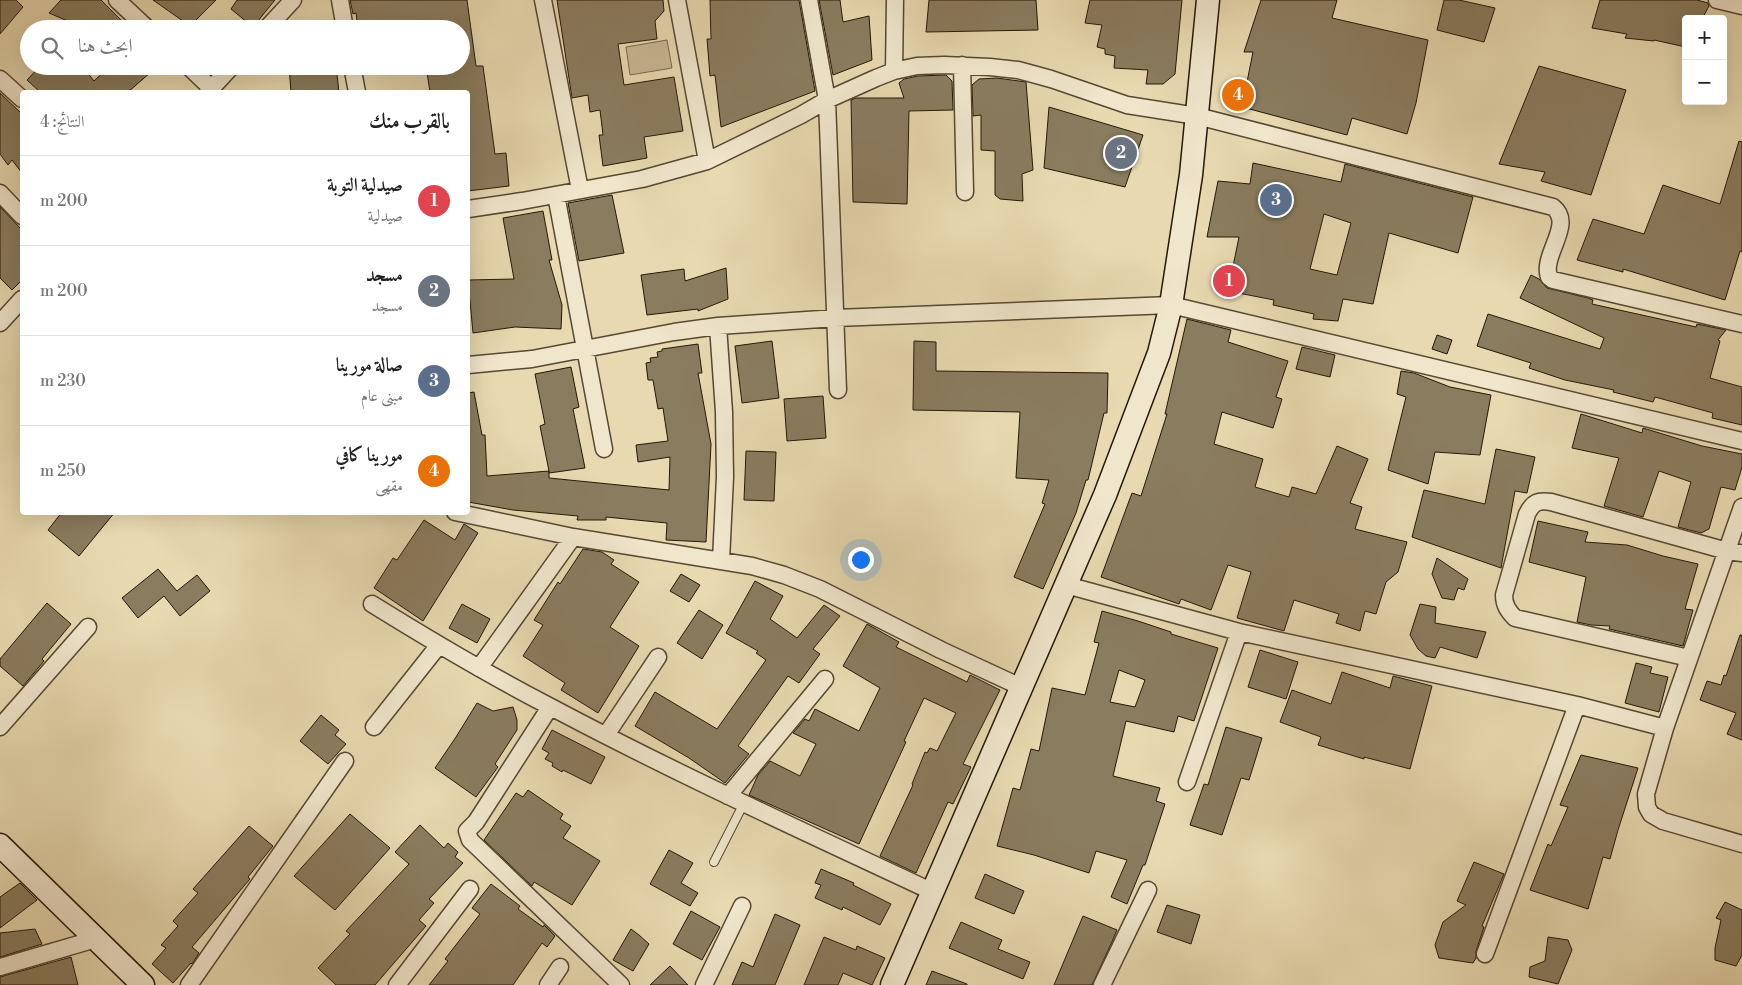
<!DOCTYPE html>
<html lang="ar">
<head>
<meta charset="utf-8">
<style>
	body { margin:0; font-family:"Libre Bodoni",Amiri,serif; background:#f6f6f6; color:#202124; direction:rtl }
	.controls { position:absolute; right:15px; top:15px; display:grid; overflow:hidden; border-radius:5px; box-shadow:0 5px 20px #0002 }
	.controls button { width:45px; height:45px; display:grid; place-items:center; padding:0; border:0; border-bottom:1px solid #e0e0e0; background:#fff; color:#202124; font:25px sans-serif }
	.you { position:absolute; left:860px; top:559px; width:18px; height:18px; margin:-12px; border:4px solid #fff; border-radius:50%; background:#1a73e8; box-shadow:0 0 0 8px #1a73e833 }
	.badge { display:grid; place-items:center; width:32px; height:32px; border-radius:50%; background:#8f2418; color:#fff; font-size:16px; font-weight:700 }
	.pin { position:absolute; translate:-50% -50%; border:2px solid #fff; box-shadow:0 1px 5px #0006 }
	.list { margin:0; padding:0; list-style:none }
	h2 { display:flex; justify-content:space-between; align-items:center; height:65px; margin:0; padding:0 20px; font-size:21px }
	h2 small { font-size:16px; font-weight:400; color:#757577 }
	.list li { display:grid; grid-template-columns:32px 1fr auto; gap:15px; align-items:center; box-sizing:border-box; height:90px; padding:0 20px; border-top:1px solid #e0e0e0 }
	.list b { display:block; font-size:19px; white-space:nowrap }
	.list p { margin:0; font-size:16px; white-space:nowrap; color:#757577 }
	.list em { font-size:16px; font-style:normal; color:#757577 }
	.icon { flex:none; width:28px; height:28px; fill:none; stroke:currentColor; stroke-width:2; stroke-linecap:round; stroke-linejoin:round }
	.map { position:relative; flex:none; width:1742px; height:985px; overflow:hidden; direction:ltr }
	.search { position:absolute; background:#fff; box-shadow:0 5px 20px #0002; left:20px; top:20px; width:450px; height:55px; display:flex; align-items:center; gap:12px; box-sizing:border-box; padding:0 18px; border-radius:28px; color:#757577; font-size:19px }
	.panel { position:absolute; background:#fff; box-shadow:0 5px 20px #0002; left:20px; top:90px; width:450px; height:425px; border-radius:5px; direction:rtl }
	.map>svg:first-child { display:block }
</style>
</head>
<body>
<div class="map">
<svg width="1742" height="985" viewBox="0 0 1742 985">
	<rect width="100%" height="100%" fill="#e8d9b0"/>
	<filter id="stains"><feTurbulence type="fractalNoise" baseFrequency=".004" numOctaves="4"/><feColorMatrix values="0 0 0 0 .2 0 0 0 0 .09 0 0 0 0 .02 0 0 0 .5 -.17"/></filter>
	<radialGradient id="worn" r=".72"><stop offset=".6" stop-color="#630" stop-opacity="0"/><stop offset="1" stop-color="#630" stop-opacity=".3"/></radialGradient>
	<path fill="#c7b893" stroke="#76684e" d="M667,40L672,68L630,75L626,47Z"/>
	<path fill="#8a7c5f" stroke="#251808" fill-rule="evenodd" d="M0,0H16L23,7L0,34Z
		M61,0H101L130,29H86L49,13Z
		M153,0H216L190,26Z
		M237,0H275L253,27L231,9Z
		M350,0H467L476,66H483L495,154L506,153L509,186L468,191V92H430L426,66H461V29H358L356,13L353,14Z
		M557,0H663L664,11L655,21L657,39L618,44L624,85L674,77L683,131L644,137L647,158L603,166L599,135H603L600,110L590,112L588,95L572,98Z
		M710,0H799L815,91L721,127L715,75L710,76L707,39H711Z
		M819,0H840L843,22L869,16L872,60L833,75Z
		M929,0H1036L1038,30L926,32Z
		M1090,0H1182L1175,74L1163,84H1146L1148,70L1114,68L1115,56L1105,54V49L1097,47L1102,25L1085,23Z
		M1261,0H1337L1332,18L1428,40L1416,103L1407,134L1352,118L1347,135L1242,107L1253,52H1244Z
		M1444,0H1459L1495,8L1484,42L1437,30Z
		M1600,0H1697L1708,3L1709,6L1702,19H1686V47L1654,40V41L1625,38L1627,34L1592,28Z
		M40,66H82L94,81L110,66H158L128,92H40L27,80Z
		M289,66H336L339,92H291Z
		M1539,66L1626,90L1591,195L1541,181L1545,172L1499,164Z
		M946,75L952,81L953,110L909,111L907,204L853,202L851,100L856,98H904L899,83L904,79L918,76Z
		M997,78L1026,82L1033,170L1022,174L1023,201L1000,199L995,195V151L981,150V115L973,116L972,85L979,79Z
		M0,93L22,114V173L12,160L8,165L0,154Z
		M1049,107L1143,135L1125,187L1044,168Z
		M1739,141L1742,142V252L1740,251L1725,300L1623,269V272L1577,260L1593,219L1644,234L1663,185L1720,204Z
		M1253,163L1341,182L1345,164L1473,197L1458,253L1389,233L1373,304L1343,299L1338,321L1313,319L1314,314L1273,305L1274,300L1228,291L1239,237H1207L1218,181L1250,184ZM1324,214L1351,223L1337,275L1310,269Z
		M612,195L624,253L579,261L568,203Z
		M0,207L22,230V280L12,290L0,278Z
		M543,211L552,260H549L562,305L561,329L515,327L473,333L468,280L514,279L503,218Z
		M726,268L728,299L698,311V309L647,315L641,275L684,269L685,281Z
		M1531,275L1539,279L1547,288L1588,298L1593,300L1592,304L1696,327L1697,324L1726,330L1718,340L1720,341L1710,378L1742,387V425L1712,418L1713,413L1655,397L1653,402L1613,392L1614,390L1565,380L1529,368L1531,363L1477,346L1488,314L1600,349L1604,338L1520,298Z
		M1187,319L1231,330L1228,342L1288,361L1276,397L1282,399L1273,428L1222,412L1214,444L1263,459L1255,487L1289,497L1292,487L1316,494L1337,446L1368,459L1350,503L1362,507L1355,529L1407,542L1398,572L1386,582L1376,614L1365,611L1360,631L1336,623L1339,614L1294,600L1284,631L1237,618L1251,572L1228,565L1211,610L1181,599L1179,604L1101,577L1132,493L1141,496L1167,414H1165Z
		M1437,335L1452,340L1447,354L1432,349Z
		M772,341L779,398L742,403L735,346Z
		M914,341L936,342V371L1108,373L1107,413H1104L1088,480H1086L1076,513L1043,589L1014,577L1045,504L1042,503L1049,480L1016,478L1020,412L913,410Z
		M698,344L702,373H698L711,444L706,542L666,540L667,523L606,517V520H577L578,516L513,510L468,502V393L474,392L482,435H485L487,476L549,471L540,426L545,424L535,374L571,367L579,407L573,409L585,468L549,473V471V478L669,490L670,457L638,462L636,445L668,441L663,408L658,409L653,380H648L646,363L651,362L650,358L658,357L657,352L662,351V349Z
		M1302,347L1335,355L1330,377L1296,369Z
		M1401,371L1414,373L1450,387L1491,395L1480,455L1435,452L1428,484L1388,470L1406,397L1397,394Z
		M823,396L826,438L787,441L784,399Z
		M1581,414L1642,433L1643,428L1702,446L1742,454V467L1735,490L1721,487L1709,529L1701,533L1678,527L1691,482L1659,471L1643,517L1604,506L1619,458L1572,448Z
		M1496,449L1535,457L1527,493L1515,491L1501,568L1412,537L1424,490L1485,504Z
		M746,451L776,452L774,501L744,500Z
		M62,512H115L79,556L48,530Z
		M424,520L455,540L464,524L478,533L423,621L374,588L393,558L397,560Z
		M1538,521L1588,532L1585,542L1627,545L1663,556L1698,564L1685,609L1693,610L1683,646L1609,629L1610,626L1591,625L1577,622L1586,577L1529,562Z
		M583,549L602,552L614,560L611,564L639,582L610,627L639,646L598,713L561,690L565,683L523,656L543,625L534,620L558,582L560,584Z
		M1437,558L1468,579L1464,590L1458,588L1454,600L1442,598L1432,574Z
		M158,569L177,591L197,575L210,591L180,616L164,596L138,618L122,598Z
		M681,574L700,585L689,602L670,591Z
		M755,581L783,596L770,619L797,638L824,605L840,616L813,649L820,654L799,683L788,676L738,746L749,754L725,783L689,758L635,726L655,692L717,729L766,660L756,653L758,651L726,633Z
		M47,603L71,624L42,659L44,661L23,686L0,666V659Z
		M462,604L490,619L477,643L449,628Z
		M1420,604L1436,607L1435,623L1486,632L1477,658L1440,647L1435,658L1426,656L1418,649L1410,635Z
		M699,610L723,625L702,659L677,643Z
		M1102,611L1138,621L1171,632V634L1218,648L1194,721L1178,716L1174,732L1126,721L1113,776L1160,788L1156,801L1165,804L1145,865H1143L1127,904L1111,897L1127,860L1096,851L1089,873L1034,855L997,846L1013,788L1020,790L1031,749L1039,751L1052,688L1085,695L1099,643L1094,642ZM1119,670L1145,680L1135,707L1110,702Z
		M867,624L899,642L896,647L967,682L970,675L1000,690L963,764L971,767L953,804L948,802L916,873L880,856L913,785L912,784L925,752L927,753L930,748L937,751L956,713L935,703L924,698L904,741L906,742L859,844L749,795L758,775L770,761L800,776L816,744L793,733L805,719L809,721L815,709L859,731L880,688L843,666Z
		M1740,635H1742V740L1727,734L1736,713L1700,700L1707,681L1721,685L1724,675L1726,676Z
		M1260,650L1298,662L1286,699L1248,687Z
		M1636,663L1652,667L1650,673L1668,677L1659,712L1625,703Z
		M1342,672L1390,688L1393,676L1432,686L1410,769L1364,757V759L1318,745L1321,737L1280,722L1292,690L1331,704Z
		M477,703L493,711L513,707L517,720V730L495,764L498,767L476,797L435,768L456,737Z
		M321,715L339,730L335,735L346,744L328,764L300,741Z
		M1226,727L1262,738L1249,780L1241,778L1222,835L1190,825L1204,784L1208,785Z
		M552,730L605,757L591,784L563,770L562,772L552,766L553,763L545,759L549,753L542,749Z
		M1581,755L1638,768L1618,830L1610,859L1603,857L1588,909L1530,890L1548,844L1551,846L1568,807L1560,805Z
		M528,790L563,814L560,819L571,826L563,838L600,861L572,905L534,882L532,886L484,840L516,793L523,797Z
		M350,814L390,848L335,910L294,876Z
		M420,825L444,848L448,843L458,852L455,857L463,863L429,899L434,903L419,920L426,926L375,985H336L318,968L350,934L346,931L409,864L395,852Z
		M249,826L273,846L248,877L250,879L192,947L199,953L192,964L191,963L173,983L152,964L166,948L161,945L178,926L173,921L198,893L193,889Z
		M669,850L693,863L681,883L698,893L690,906L650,884Z
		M1474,862L1504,874L1482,926L1484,927L1476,951V958L1473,963L1439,958L1435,945L1443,922L1466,905L1457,901Z
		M821,869L854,883L853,885L891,904L880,925L843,907L842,910L815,898L821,885L815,883Z
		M985,874L1024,891L1014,914L975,898Z
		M20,883L37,900L0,928V897Z
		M491,884L520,906L518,909L543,927L544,925L555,936L547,947L542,943L513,985H429L448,961L445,959L480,914L472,908Z
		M1725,902L1742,910V955L1736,966L1715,960V948L1721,920L1716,918Z
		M1167,905L1200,915L1191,944L1157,932Z
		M691,911L720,927L702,960L673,944Z
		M775,914L800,925L775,985H732L742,962L753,967Z
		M1083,916L1117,930L1111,944L1092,985H1054Z
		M961,922L1002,940L998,949L1030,962L1023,979L949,948Z
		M35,929L42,944L0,957V933Z
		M631,929L639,935L649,944L633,971L613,960Z
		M824,937L856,950L857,946L885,958L872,985L843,973L838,985H804Z
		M1548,937L1568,940L1572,950L1558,984L1529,977L1530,967L1545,961Z
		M71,957L78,985H0V977Z
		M670,966L688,985H650Z
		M932,971L967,984V985H926Z"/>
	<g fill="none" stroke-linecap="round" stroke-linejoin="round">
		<g stroke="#564832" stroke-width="10">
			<path id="lane" d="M714,862L744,803"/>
		</g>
		<g stroke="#564832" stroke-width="19">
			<path id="street" d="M117,0L148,29
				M340,0L345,29
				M543,0L580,190
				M677,0L707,161
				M809,0L827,100L838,390
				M1717,0L1742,6
				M266,29L293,0
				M962,65L965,192
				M188,66L212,89
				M352,66L357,92
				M894,71L895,0
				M0,79L22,99
				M208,92L232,66
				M0,193L22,216
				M556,195L604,449
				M468,209L522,201L642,179L707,161L801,115L827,100L876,78L894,71L917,66L944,65L990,67L1018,70L1051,79L1127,105L1197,116L1553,207C1575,224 1541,255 1549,277L1553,280L1742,324
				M0,323L22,299
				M718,326L724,412L725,477L721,561
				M468,365L532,359L674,332L718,326L836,318L1171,305L1742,441
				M1742,507L1665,728L1646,794L1647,807L1651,814L1663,821L1742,844
				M455,512L573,537L752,566L784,575L820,589L941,650L1021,687
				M1066,585L1239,632L1577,705L1665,728
				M372,604C430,640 489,675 549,706C675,773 805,832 933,892
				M1689,658L1515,618C1508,611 1504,605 1504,595L1527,514C1533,502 1538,500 1551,502L1727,551L1742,553
				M479,668L573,537
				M550,707L476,822L467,831L470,840L621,985
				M0,727L88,627
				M374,727L439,645
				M606,735L658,657
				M1187,782L1239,632
				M728,796L825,679
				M1485,954L1577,705
				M0,967L96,939
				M189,985L345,761
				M397,985L470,889
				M548,985L560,967
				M704,985L742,906
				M1102,985L1148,890"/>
		</g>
		<g stroke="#251808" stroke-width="25">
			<path id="secondary" d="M0,845L143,985
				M892,985L1105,495L1159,353L1171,305L1191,175L1208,0"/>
		</g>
		<use href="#lane" stroke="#f0e6cc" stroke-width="8"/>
		<use href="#street" stroke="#f0e6cc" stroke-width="16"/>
		<use href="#secondary" stroke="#f0e6cc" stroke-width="22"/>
	</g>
	<rect width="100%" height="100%" filter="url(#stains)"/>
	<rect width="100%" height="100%" fill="url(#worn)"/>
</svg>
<div class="controls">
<button>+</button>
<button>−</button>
</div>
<div class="you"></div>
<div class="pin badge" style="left:1229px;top:281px;background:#e0444e">1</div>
<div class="pin badge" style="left:1121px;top:153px;background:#6b7280">2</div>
<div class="pin badge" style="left:1276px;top:200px;background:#5c6f8a">3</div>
<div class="pin badge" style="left:1238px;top:95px;background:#e8710a">4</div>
<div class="search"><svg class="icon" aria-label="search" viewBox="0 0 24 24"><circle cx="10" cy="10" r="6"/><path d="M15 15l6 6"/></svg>ابحث هنا</div>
<section class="panel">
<h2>بالقرب منك<small>النتائج: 4</small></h2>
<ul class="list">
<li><span class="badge" style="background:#e0444e">1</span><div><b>صيدلية التوبة</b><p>صيدلية</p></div><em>200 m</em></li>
<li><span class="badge" style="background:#6b7280">2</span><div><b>مسجد</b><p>مسجد</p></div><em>200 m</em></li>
<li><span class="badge" style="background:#5c6f8a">3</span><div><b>صالة مورينا</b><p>مبنى عام</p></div><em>230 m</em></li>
<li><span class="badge" style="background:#e8710a">4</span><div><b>مورينا كافي</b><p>مقهى</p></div><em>250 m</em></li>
</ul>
</section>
</div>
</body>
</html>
